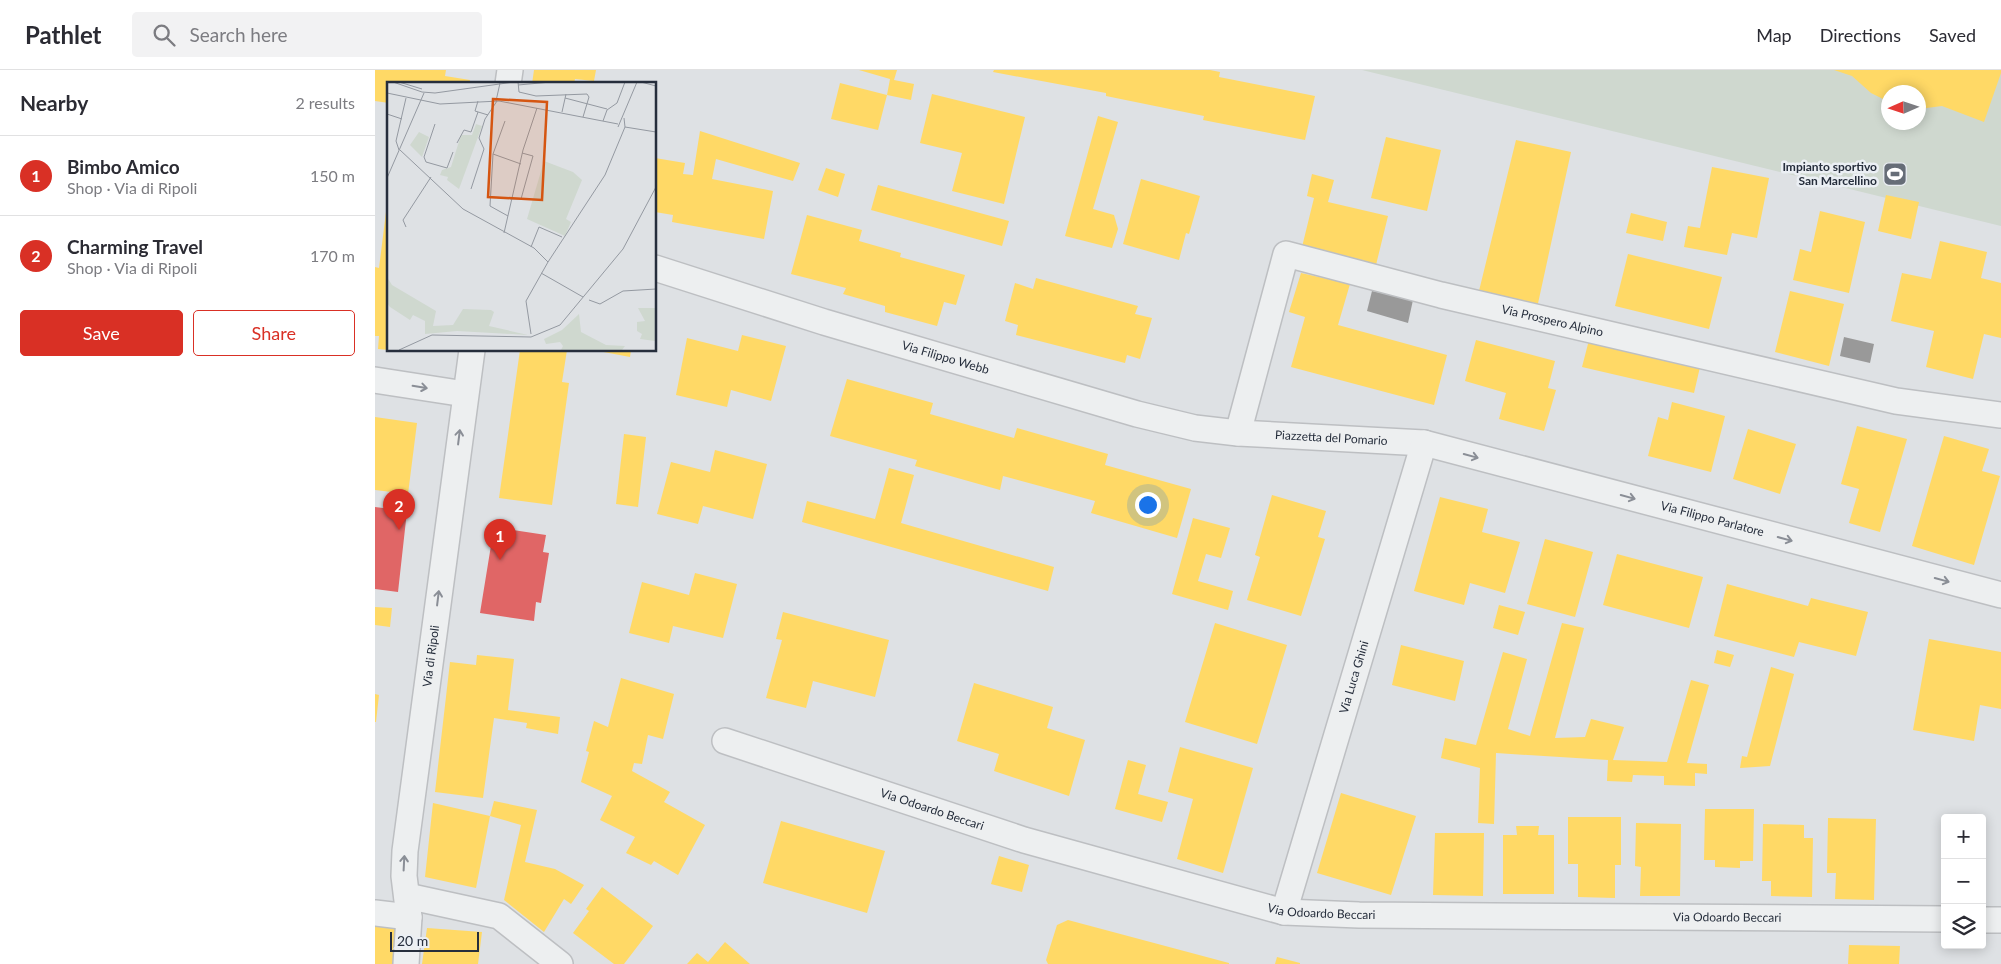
<!DOCTYPE html>
<html lang="en">
<head>
<meta charset="utf-8">
<style>
	body { margin:0; font-family:Lato,sans-serif; background:#f2f2f3; color:#2b2b33 }
	.controls { position:absolute; right:15px; bottom:15px; display:grid; overflow:hidden; border-radius:5px; box-shadow:0 2px 12px #0003 }
	.controls button { width:45px; height:45px; display:grid; place-items:center; padding:0; border:0; border-bottom:1px solid #e1e1e2; background:#fff; color:#2b2b33; font:25px sans-serif }
	.compass { position:absolute; left:1506px; top:15px; width:45px; height:45px; border-radius:50%; background:#fff; box-shadow:0 2px 12px #0003; rotate:267deg }
	.scale { position:absolute; left:15px; bottom:12px; width:89px; box-sizing:border-box; padding-left:5px; border:2px solid #262e3c; border-top:0; font-size:14px; line-height:18px; white-space:nowrap; color:#262e3c; -webkit-text-stroke:4px #ebeff4; paint-order:stroke }
	.you { position:absolute; left:772px; top:434px; width:18px; height:18px; margin:-12px; border:4px solid #fff; border-radius:50%; background:#1a73e8; box-shadow:0 0 0 8px #1a73e833 }
	.badge { display:grid; place-items:center; width:32px; height:32px; border-radius:50%; background:#d93025; color:#fff; font-size:16px; font-weight:700 }
	.pin { position:absolute; translate:-50% -41px; filter:drop-shadow(0 1px 2px #0008) }
	.pin::after { content:''; position:absolute; top:26px; width:18px; height:15px; background:inherit; clip-path:polygon(0 0,100% 0,50% 100%) }
	.list { margin:0; padding:0; list-style:none }
	h2 { display:flex; justify-content:space-between; align-items:center; height:65px; margin:0; padding:0 20px; font-size:21px }
	h2 small { font-size:16px; font-weight:400; color:#7c7c81 }
	.list li { display:grid; grid-template-columns:32px 1fr auto; gap:15px; align-items:center; box-sizing:border-box; height:80px; padding:0 20px; border-top:1px solid #e1e1e2 }
	.list b { display:block; font-size:19px; white-space:nowrap }
	.list p { margin:0; font-size:16px; white-space:nowrap; color:#7c7c81 }
	.list em { font-size:16px; font-style:normal; color:#7c7c81 }
	.actions { display:flex; gap:10px; padding:15px 20px }
	.actions a { flex:1; padding:11px 0; border:1px solid #d93025; border-radius:5px; text-align:center; font-size:18px; color:#d93025 }
	.actions .main { background:#d93025; color:#fff }
	.icon { flex:none; width:28px; height:28px; fill:none; stroke:currentColor; stroke-width:2; stroke-linecap:round; stroke-linejoin:round }
	.map { position:relative; flex:none; width:1626px; height:894px; overflow:hidden }
	header { display:flex; align-items:center; gap:30px; box-sizing:border-box; height:70px; padding:0 25px; background:#fff; border-bottom:1px solid #e1e1e2 }
	header strong { font-size:24px }
	nav { display:flex; gap:28px; margin-inline-start:auto; font-size:18px }
	.search { width:350px; height:45px; background:#f2f2f3; display:flex; align-items:center; gap:12px; box-sizing:border-box; padding:0 18px; border-radius:5px; color:#7c7c81; font-size:19px }
	main { display:flex }
	aside { flex:1; background:#fff }
	.map>svg:first-child { display:block }
</style>
</head>
<body>
<header>
<strong>Pathlet</strong>
<div class="search"><svg class="icon" aria-label="search" viewBox="0 0 24 24"><circle cx="10" cy="10" r="6"/><path d="M15 15l6 6"/></svg>Search here</div>
<nav><a>Map</a><a>Directions</a><a>Saved</a></nav>
</header>
<main>
<aside>
<h2>Nearby<small>2 results</small></h2>
<ul class="list">
<li><span class="badge">1</span><div><b>Bimbo Amico</b><p>Shop · Via di Ripoli</p></div><em>150 m</em></li>
<li><span class="badge">2</span><div><b>Charming Travel</b><p>Shop · Via di Ripoli</p></div><em>170 m</em></li>
</ul>
<div class="actions"><a class="main">Save</a><a>Share</a></div>
</aside>
<div class="map">
<svg width="1626" height="894" viewBox="0 0 1626 894">
	<rect width="100%" height="100%" fill="#dee1e4"/>
	<path fill="#cfd8cf" fill-rule="evenodd" d="M987,0H1626V156ZM1514,22H1544V52H1514Z"/>
	<path fill="#ffd966" d="M0,0H71L70,6L95,10L94,14H14V33L0,31Z
		M159,0H221L219,11L200,9L199,14H157Z
		M484,0H522L519,10L539,14L536,30L512,25L515,9Z
		M619,0H835L845,2L844,7L940,26L930,70L828,50L829,46L731,26V23L618,2Z
		M1459,0H1626V3L1609,52L1567,36L1544,39V22H1514V32L1496,23L1477,6Z
		M465,13L512,25L503,60L456,49Z
		M557,24L650,47L629,134L577,121L587,83L545,73Z
		M723,46L743,52L718,139L739,145L743,159L737,178L690,166Z
		M325,61L425,93L418,111L341,89L337,109L398,121L389,169L297,152L298,145L280,142V88L310,93L308,104L318,105Z
		M1011,67L1066,80L1052,141L996,128Z
		M1141,70L1196,82L1162,238L1103,225Z
		M1337,97L1394,108L1382,168L1357,163L1352,185L1309,177L1313,156L1325,158Z
		M451,98L470,104L463,127L443,120Z
		M937,104L959,110L953,132L1013,146L1001,195L927,177L939,128L932,126Z
		M766,109L825,126L814,164L811,163L804,190L748,174Z
		M503,115L634,151L627,176L496,140Z
		M1511,125L1544,132L1536,169L1503,161Z
		M13,126H14V280L3,279L4,266H0V197L4,198Z
		M1445,141L1490,152L1474,223L1418,210L1425,179L1436,182Z
		M1256,143L1292,152L1288,171L1251,163Z
		M432,145L487,160L484,171L526,183L525,187L590,205L581,235L569,232L562,256L510,242V236L468,224L471,218L416,204Z
		M1565,171L1612,182L1606,208L1626,213V268L1609,264L1598,309L1551,297L1559,261L1516,251L1527,203L1556,209Z
		M1253,184L1347,207L1334,259L1240,236Z
		M926,203L975,214L963,255L1072,285L1059,335L916,297L930,247L914,242Z
		M661,208L763,236L760,244L777,248L765,289L752,285L750,293L641,265L643,255L630,251L640,213L658,219Z
		M1415,221L1469,234L1454,296L1400,282Z
		M367,265L411,276L396,331L356,320L352,337L301,325L312,268L363,281Z
		M1101,270L1180,291L1173,318L1181,320L1169,361L1124,349L1131,323L1090,311Z
		M1214,270L1325,297L1319,323L1207,297Z
		M145,280H192L187,312L194,313L177,435L124,428Z
		M218,280H256L255,287Z
		M472,309L558,333L555,344L639,368L642,358L733,384L730,395L816,419L802,468L716,443L720,431L628,406L625,420L540,396L542,390L455,366Z
		M1297,332L1350,346L1336,402L1273,386L1283,347L1293,350Z
		M0,347L42,353L33,424L0,420Z
		M1482,356L1532,369L1505,462L1474,453L1484,419L1466,414Z
		M1373,359L1421,374L1405,424L1358,409Z
		M249,364L271,367L263,437L241,434Z
		M1569,366L1614,379L1607,401L1625,406L1599,495L1537,476Z
		M340,380L392,394L378,449L328,436L323,454L282,444L296,392L335,402Z
		M514,398L539,405L526,453L679,497L673,521L427,452L432,431L500,449Z
		M897,425L951,441L943,467L950,469L926,546L872,530L885,487L880,485Z
		M1065,427L1113,439L1107,462L1145,472L1130,523L1095,513L1089,535L1039,521Z
		M818,448L855,458L846,488L831,484L823,511L858,521L853,540L797,524Z
		M1170,469L1218,482L1200,547L1152,534Z
		M1242,484L1328,507L1314,558L1228,535Z
		M320,503L362,514L348,568L298,556L294,573L254,563L267,512L314,525Z
		M1352,514L1433,536L1436,528L1493,542L1481,586L1424,572L1419,587L1339,566Z
		M1124,535L1150,542L1143,565L1118,558Z
		M0,537L17,538L15,557L0,555Z
		M408,542L514,570L500,627L438,611L431,638L391,628L407,570L401,569Z
		M840,553L912,575L882,674L810,652Z
		M1187,553L1209,558L1180,668L1210,667L1216,649L1249,657L1238,690L1292,692L1316,610L1334,615L1312,693L1332,694V704L1320,703V716L1289,715V706L1258,705L1257,712L1232,711L1233,690L1121,683L1119,754L1103,753L1105,698L1066,688L1070,668L1101,675L1128,582L1152,589L1133,659L1155,666Z
		M1554,569L1626,582V639L1605,635L1599,671L1538,660Z
		M1026,575L1089,591L1080,631L1017,615Z
		M1342,580L1359,585L1355,597L1339,593Z
		M102,585L139,589L133,640L185,647L183,664L151,658L152,653L119,648L108,728L60,722L75,592L101,595Z
		M1396,597L1419,604L1395,696L1365,698L1367,686L1372,687Z
		M246,608L299,624L288,669L273,665L267,694L259,693L257,701L295,722L289,732L330,755L303,805L279,791L276,795L251,783L260,767L225,750L237,726L206,712L214,682L211,681L219,651L233,657Z
		M599,613L678,637L672,658L710,670L694,726L619,701L624,684L582,671Z
		M0,624L4,625L1,652H0Z
		M805,677L878,698L848,803L802,789L818,729L793,722Z
		M753,690L771,695L763,724L793,732L787,752L740,739Z
		M966,723L1041,746L1016,825L942,803Z
		M119,731L162,740L150,792L180,799L209,815L196,834L189,829L169,862L129,830L146,755L115,746Z
		M58,733L115,746L101,818L50,807Z
		M1330,739H1379L1378,791H1365V798L1340,797V790H1329Z
		M1193,747H1246V795H1240V828L1203,827V794H1193Z
		M1453,748L1501,749L1499,830L1460,829L1461,803H1452Z
		M406,751L510,781L492,843L388,813Z
		M1261,753L1306,754L1305,826H1265L1266,797L1260,796Z
		M1388,754L1429,755V768H1438L1437,827L1396,826V811H1387Z
		M1141,756H1164L1163,765H1179V824H1128V765H1142Z
		M1060,763H1109L1108,826L1058,825Z
		M624,786L654,795L647,822L616,814Z
		M227,817L278,856L249,894H239L198,863L214,841L211,839Z
		M693,850L854,893V894H673L671,890L682,855Z
		M0,854L24,858L21,894H0Z
		M52,858L107,862L103,894H47Z
		M350,872L375,894H312L322,883L333,892Z
		M1474,875L1525,876L1524,894H1473Z
		M902,887L925,893V894H900Z"/>
	<path fill="#e06666" d="M0,437L32,441L23,522L0,519Z
		M119,457L171,465L168,482L174,483L166,533L161,532L159,551L105,543Z"/>
	<path fill="#999" d="M997,221L1038,230L1033,253L992,241Z
		M1469,267L1499,274L1495,293L1465,286Z"/>
	<g fill="none" stroke-linecap="round" stroke-linejoin="round">
		<g stroke="#bdbfc2" stroke-width="28">
			<g id="street">
				<path d="M133,14L135,0"/>
				<path id="s1" d="M280,198L449,252L762,344L820,358L863,363L1049,373L1626,525"/>
				<path d="M0,310L90,324"/>
				<path id="s2" d="M863,363L911,184L1066,225L1521,331L1626,345"/>
				<path id="s3" d="M350,671L649,770L909,842L984,845L1570,849"/>
				<path d="M32,826L124,846L185,894"/>
				<path id="s4" d="M909,842L1049,373"/>
				<path d="M0,843L34,847"/>
				<path d="M1607,850H1626"/>
				<path id="s5" d="M31,894L34,847L29,806L30,781L97,280"/>
			</g>
		</g>
		<use href="#street" stroke="#edeff0" stroke-width="25"/>
	</g>
	<defs><path id="oneway-shaft" d="M-6 0H5M1.5-3L5.5 0L1.5 3" fill="none" stroke-width="1.6" stroke-linecap="round" stroke-linejoin="round" transform="scale(1.25)"/></defs>
	<g stroke="#8a8e96">
		<use href="#oneway-shaft" transform="translate(45 317) rotate(9)"/>
		<use href="#oneway-shaft" transform="translate(84 367) rotate(-83)"/>
		<use href="#oneway-shaft" transform="translate(1096 386) rotate(15)"/>
		<use href="#oneway-shaft" transform="translate(1253 427) rotate(15)"/>
		<use href="#oneway-shaft" transform="translate(1410 469) rotate(15)"/>
		<use href="#oneway-shaft" transform="translate(1567 510) rotate(15)"/>
		<use href="#oneway-shaft" transform="translate(63 528) rotate(-83)"/>
		<use href="#oneway-shaft" transform="translate(29 793) rotate(-87)"/>
	</g>
	<defs>
		<g id="stadium-square" transform="scale(1.25)"><rect x="-9" y="-9" width="18" height="18" rx="4" fill="#666d77" stroke="#ebeff4"/><path d="M0-5a6.5 5 0 1 0 0 10a6.5 5 0 1 0 0-10ZM-3.5-1.8h7v3.6h-7Z" fill="#fff"/></g>
	</defs>
	<g fill-rule="evenodd">
		<use href="#stadium-square" x="1520" y="104"/>
	</g>
	<g text-anchor="middle" stroke-width="5" stroke-linejoin="round" paint-order="stroke">
		<g font-size="12" font-weight="bold" fill="#262e3c" stroke="#ebeff4" text-anchor="end">
			<text x="1502" y="101">Impianto sportivo<tspan x="1502" dy="14">San Marcellino</tspan></text>
		</g>
		<g font-size="12" fill="#262e3c" stroke="#ebeff4">
			<text dy="4" stroke="none"><textPath href="#s2" startOffset="460">Via Prospero Alpino</textPath></text>
			<text dy="4" stroke="none"><textPath href="#s1" startOffset="304">Via Filippo Webb</textPath></text>
			<text dy="4" stroke="none"><textPath href="#s1" startOffset="700">Piazzetta del Pomario</textPath></text>
			<text dy="4" stroke="none"><textPath href="#s1" startOffset="1091">Via Filippo Parlatore</textPath></text>
			<text dy="4" stroke="none"><textPath href="#s5" startOffset="310">Via di Ripoli</textPath></text>
			<text dy="4" stroke="none"><textPath href="#s4" startOffset="245">Via Luca Ghini</textPath></text>
			<text dy="4" stroke="none"><textPath href="#s3" startOffset="218">Via Odoardo Beccari</textPath></text>
			<text dy="4" stroke="none"><textPath href="#s3" startOffset="622">Via Odoardo Beccari</textPath></text>
			<text dy="4" stroke="none"><textPath href="#s3" startOffset="1028">Via Odoardo Beccari</textPath></text>
		</g>
	</g>
	<g transform="translate(12 12)">
		<rect width="269" height="269" fill="#dee1e4"/>
		<path d="M89,42L95,44L72,107L60,98L61,95L53,93L55,88L64,85L74,53H85ZM32,50L42,55L35,75L23,63ZM157,79L186,90L195,98L179,137L184,140L178,154L140,137ZM0,195L5,203L49,229L46,244L66,243L76,227L104,228L107,230L102,244L141,253L70,249L38,252V239L26,233L23,238L3,225L0,221ZM251,226H269L268,259L253,257L255,252L250,249V240L258,239ZM192,232L194,250L219,263L238,264L235,268H174L176,264L173,260L159,262L157,257L175,248Z" fill="#cfd8cf"/>
		<path fill="none" stroke="#9499a1" stroke-width="1" d="M6,0L35,10M12,0L35,7M131,0L132,10L149,14L200,12L202,15L196,35M254,0L269,4M131,3L164,0M35,10L48,11L127,0M0,11L53,22L112,19L231,42M178,16L220,27M91,19L88,29L101,33M109,19L113,1M175,30L179,12M0,32L15,37M118,39L106,72L103,124L121,134M216,39L220,28L230,21L238,0M48,42L37,75L39,80L60,86L66,70M231,45L250,0M238,45L269,50M70,61L77,48L84,50L91,30M12,68L9,59L19,16M13,68L76,127L147,166L161,180M106,72L134,82M0,96L37,11M84,107L97,67L92,56L98,37L110,19M123,117H134L146,74L135,71M19,145L16,138L44,95M117,151L136,68L150,26M144,165L152,145L175,155M154,191L196,215M202,218L213,222L236,209L269,207M144,252L139,219L161,180L218,93L238,45L237,36M12,268L45,253L144,255L173,243L236,167L269,105"/>
		<path fill="#d55511" fill-opacity="0.15" stroke="#d55511" stroke-width="2.5" d="M106,17L160,20L155,118L101,115Z"/>
		<rect width="269" height="269" fill="none" stroke="#262e3c" stroke-width="2.5"/>
	</g>
</svg>
<div class="controls">
<button>+</button>
<button>−</button>
<button><svg class="icon" aria-label="layers" viewBox="0 0 24 24"><path d="M12 4l9 5-9 5-9-5zM3 14l9 5 9-5"/></svg></button>
</div>
<svg class="compass" viewBox="-18 -18 36 36"><path d="M0-13l5 13h-10z" fill="#e53935"/><path d="M0 13l5-13h-10z" fill="#7c7c81"/></svg>
<div class="scale">20 m</div>
<div class="you"></div>
<div class="pin badge" style="left:125px;top:490px">1</div>
<div class="pin badge" style="left:24px;top:460px">2</div>
</div>
</main>
</body>
</html>
